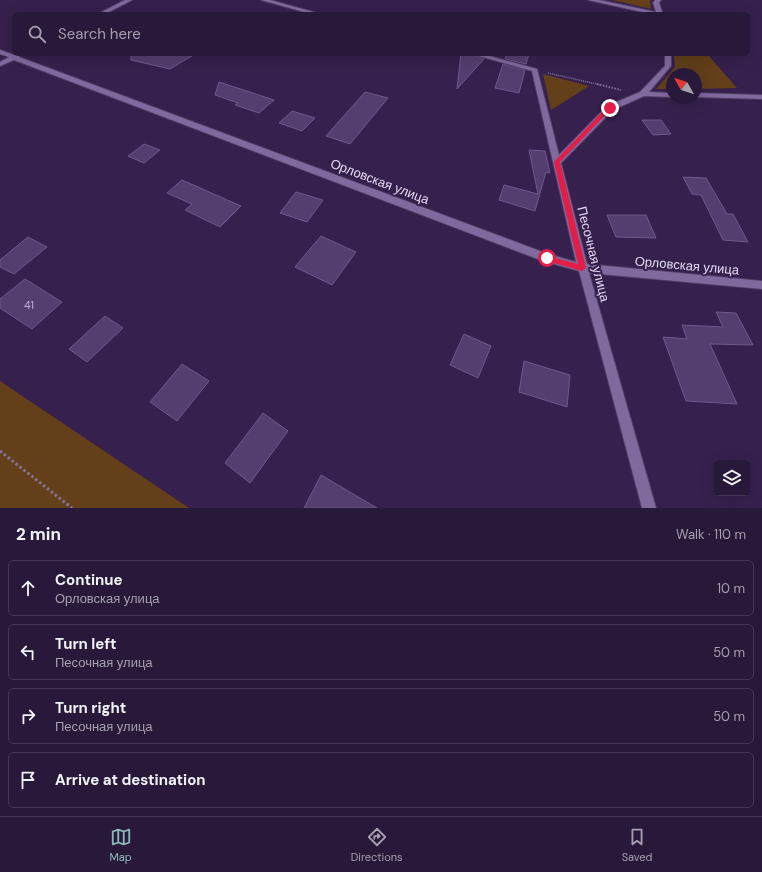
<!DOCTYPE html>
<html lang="en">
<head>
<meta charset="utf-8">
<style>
	body { margin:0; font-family:"DM Sans",sans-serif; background:#342545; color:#f1f3f6 }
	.controls { position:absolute; right:12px; bottom:12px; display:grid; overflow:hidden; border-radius:6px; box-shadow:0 4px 16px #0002 }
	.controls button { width:36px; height:36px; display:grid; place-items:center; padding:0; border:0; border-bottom:1px solid #443754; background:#28183a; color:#f1f3f6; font:20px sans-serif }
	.compass { position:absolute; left:666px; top:68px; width:36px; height:36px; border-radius:50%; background:#28183a; box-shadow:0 4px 16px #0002; rotate:309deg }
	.stop { position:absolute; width:12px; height:12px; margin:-9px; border:3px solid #e11d48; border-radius:50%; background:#fff }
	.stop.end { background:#e11d48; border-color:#fff; box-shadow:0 1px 4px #0008 }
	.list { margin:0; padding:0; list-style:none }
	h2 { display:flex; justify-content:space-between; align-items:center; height:52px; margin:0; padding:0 16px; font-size:17px }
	h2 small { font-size:13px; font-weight:400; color:#a5a0af }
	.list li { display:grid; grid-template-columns:26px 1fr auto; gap:12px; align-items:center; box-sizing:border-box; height:56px; margin:0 8px 8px; padding:0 8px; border:1px solid #443754; border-radius:6px }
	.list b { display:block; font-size:15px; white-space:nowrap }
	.list p { margin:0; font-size:13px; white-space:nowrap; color:#a5a0af }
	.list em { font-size:13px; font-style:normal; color:#a5a0af }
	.icon { flex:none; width:22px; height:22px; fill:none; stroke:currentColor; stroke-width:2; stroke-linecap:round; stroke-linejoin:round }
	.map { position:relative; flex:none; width:762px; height:508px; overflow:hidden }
	.search { position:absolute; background:#28183a; box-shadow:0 4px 16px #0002; left:12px; right:12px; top:12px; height:44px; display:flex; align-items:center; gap:10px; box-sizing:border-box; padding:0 14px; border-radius:6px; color:#a5a0af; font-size:15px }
	.sheet { height:308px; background:#28183a }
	nav { display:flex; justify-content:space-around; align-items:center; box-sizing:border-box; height:56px; border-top:1px solid #443754; background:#28183a; font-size:11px; color:#a5a0af }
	nav a { display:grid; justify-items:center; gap:2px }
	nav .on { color:#8bbbb9 }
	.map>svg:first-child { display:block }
</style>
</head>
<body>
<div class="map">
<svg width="762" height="508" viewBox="0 0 762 508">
	<rect width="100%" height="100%" fill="#36204d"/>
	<path fill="#633f1a" d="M612,0H650L651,9Z
		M674,54H707L737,88L696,89V74H672V89H656L675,67Z
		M543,74L589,86L551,110Z
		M0,381L189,508H0Z"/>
	<path fill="#543e6f" stroke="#6f588b" d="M131,54H195L170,69L131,60Z
		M461,54H471L484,59L457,89Z
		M507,54H529L526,64L505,59Z
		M503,64L525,70L519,93L495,88Z
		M219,82L274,100L259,113L235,105L238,103L215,95Z
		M365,92L388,98L350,144L326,136Z
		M292,111L315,118L302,131L279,123Z
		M642,120H661L671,134L653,135Z
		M144,144L160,150L144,163L128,156Z
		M529,150L545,151L550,173L546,172L535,211L499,200L504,185L538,194Z
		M683,177L706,178L727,214H733L748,242L723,240L701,195L692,194Z
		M182,180L241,206L220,227L185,210L192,204L167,193Z
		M296,192L323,200L307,222L280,213Z
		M607,215H646L656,238L616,237Z
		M321,236L356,252L332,285L295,267Z
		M28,237L47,247L14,274L0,267V260Z
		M25,279L62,302L32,329L0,308V299Z
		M716,312L736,313L753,345L710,344L737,404L686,401L663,337L687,339L682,325L723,327Z
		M105,316L123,328L87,362L69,349Z
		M464,334L491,346L478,378L450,365Z
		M524,361L570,375L567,407L519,392Z
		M182,364L209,381L177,421L150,402Z
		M263,413L288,431L250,483L225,463Z
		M321,475L377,508H304Z"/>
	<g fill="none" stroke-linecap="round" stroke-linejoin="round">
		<g stroke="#503c64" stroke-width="2">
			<path id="street" d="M125,0H132L105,14H98Z
				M261,0H270L321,14H311Z
				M588,0H599L656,12L653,3L655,0H661L659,3L663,14H651Z
				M0,50L14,55H19V57L548,254L576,262L532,71L472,54H482L537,69L559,155L607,106L640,92L665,66V54H671V66L649,92L672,93V97L644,96L613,110L561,163L587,264L762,281V289L589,273L656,508H642L579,271L543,261L14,60L0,66V62L9,57L0,54Z
				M696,93L762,95V99L696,97Z"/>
		</g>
		<path stroke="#857399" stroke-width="1.5" stroke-dasharray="1 1" stroke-linecap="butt" d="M548,73L601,85"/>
		<path stroke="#857399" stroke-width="2" stroke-dasharray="1.5 1.5" stroke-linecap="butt" d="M597,84L621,90"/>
		<path stroke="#857399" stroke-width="3" stroke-dasharray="2.5 2.5" stroke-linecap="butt" d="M0,451L72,508"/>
		<use href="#street" fill="#80699d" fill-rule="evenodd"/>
	</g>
	<path fill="#e11d48" d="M608,106L612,108L560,162L586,268L582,271L547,261L544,258L547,256L578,264L554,162Z"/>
	<g text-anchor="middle" stroke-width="4" stroke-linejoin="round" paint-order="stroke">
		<g font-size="11" fill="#bfb1d3">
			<text x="29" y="309">41</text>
		</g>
		<g font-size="13" fill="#e3d7f4" stroke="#36204d">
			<text transform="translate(380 181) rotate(21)" y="5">Орловская улица</text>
			<text transform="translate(594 254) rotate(76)" y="5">Песочная улица</text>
			<text transform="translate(687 265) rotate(5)" y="5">Орловская улица</text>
		</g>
	</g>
</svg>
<div class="controls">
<button><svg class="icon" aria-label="layers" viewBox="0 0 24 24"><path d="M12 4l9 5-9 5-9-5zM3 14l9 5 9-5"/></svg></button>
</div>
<svg class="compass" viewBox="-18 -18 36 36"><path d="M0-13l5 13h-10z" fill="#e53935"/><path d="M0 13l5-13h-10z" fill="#a5a0af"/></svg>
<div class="stop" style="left:547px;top:258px"></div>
<div class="stop end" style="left:610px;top:108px"></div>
<div class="search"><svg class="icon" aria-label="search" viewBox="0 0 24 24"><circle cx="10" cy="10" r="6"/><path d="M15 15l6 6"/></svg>Search here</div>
</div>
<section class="sheet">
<h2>2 min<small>Walk · 110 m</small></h2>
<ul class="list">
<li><svg class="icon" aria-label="ahead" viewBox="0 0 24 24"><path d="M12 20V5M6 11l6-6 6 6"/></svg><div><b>Continue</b><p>Орловская улица</p></div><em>10 m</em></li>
<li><svg class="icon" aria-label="left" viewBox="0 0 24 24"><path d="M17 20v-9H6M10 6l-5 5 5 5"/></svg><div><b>Turn left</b><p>Песочная улица</p></div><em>50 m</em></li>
<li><svg class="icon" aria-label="right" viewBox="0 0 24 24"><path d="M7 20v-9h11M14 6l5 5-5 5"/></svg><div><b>Turn right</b><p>Песочная улица</p></div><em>50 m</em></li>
<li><svg class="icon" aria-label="arrive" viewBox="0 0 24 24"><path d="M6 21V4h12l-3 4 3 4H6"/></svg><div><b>Arrive at destination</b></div></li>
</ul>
</section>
<nav>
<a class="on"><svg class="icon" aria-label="map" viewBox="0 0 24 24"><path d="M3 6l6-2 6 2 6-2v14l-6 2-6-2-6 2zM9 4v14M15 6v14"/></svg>Map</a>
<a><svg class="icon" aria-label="directions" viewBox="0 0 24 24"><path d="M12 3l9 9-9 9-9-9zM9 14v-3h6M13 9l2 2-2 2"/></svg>Directions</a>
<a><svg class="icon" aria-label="saved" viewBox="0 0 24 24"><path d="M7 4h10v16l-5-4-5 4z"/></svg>Saved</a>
</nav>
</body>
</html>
